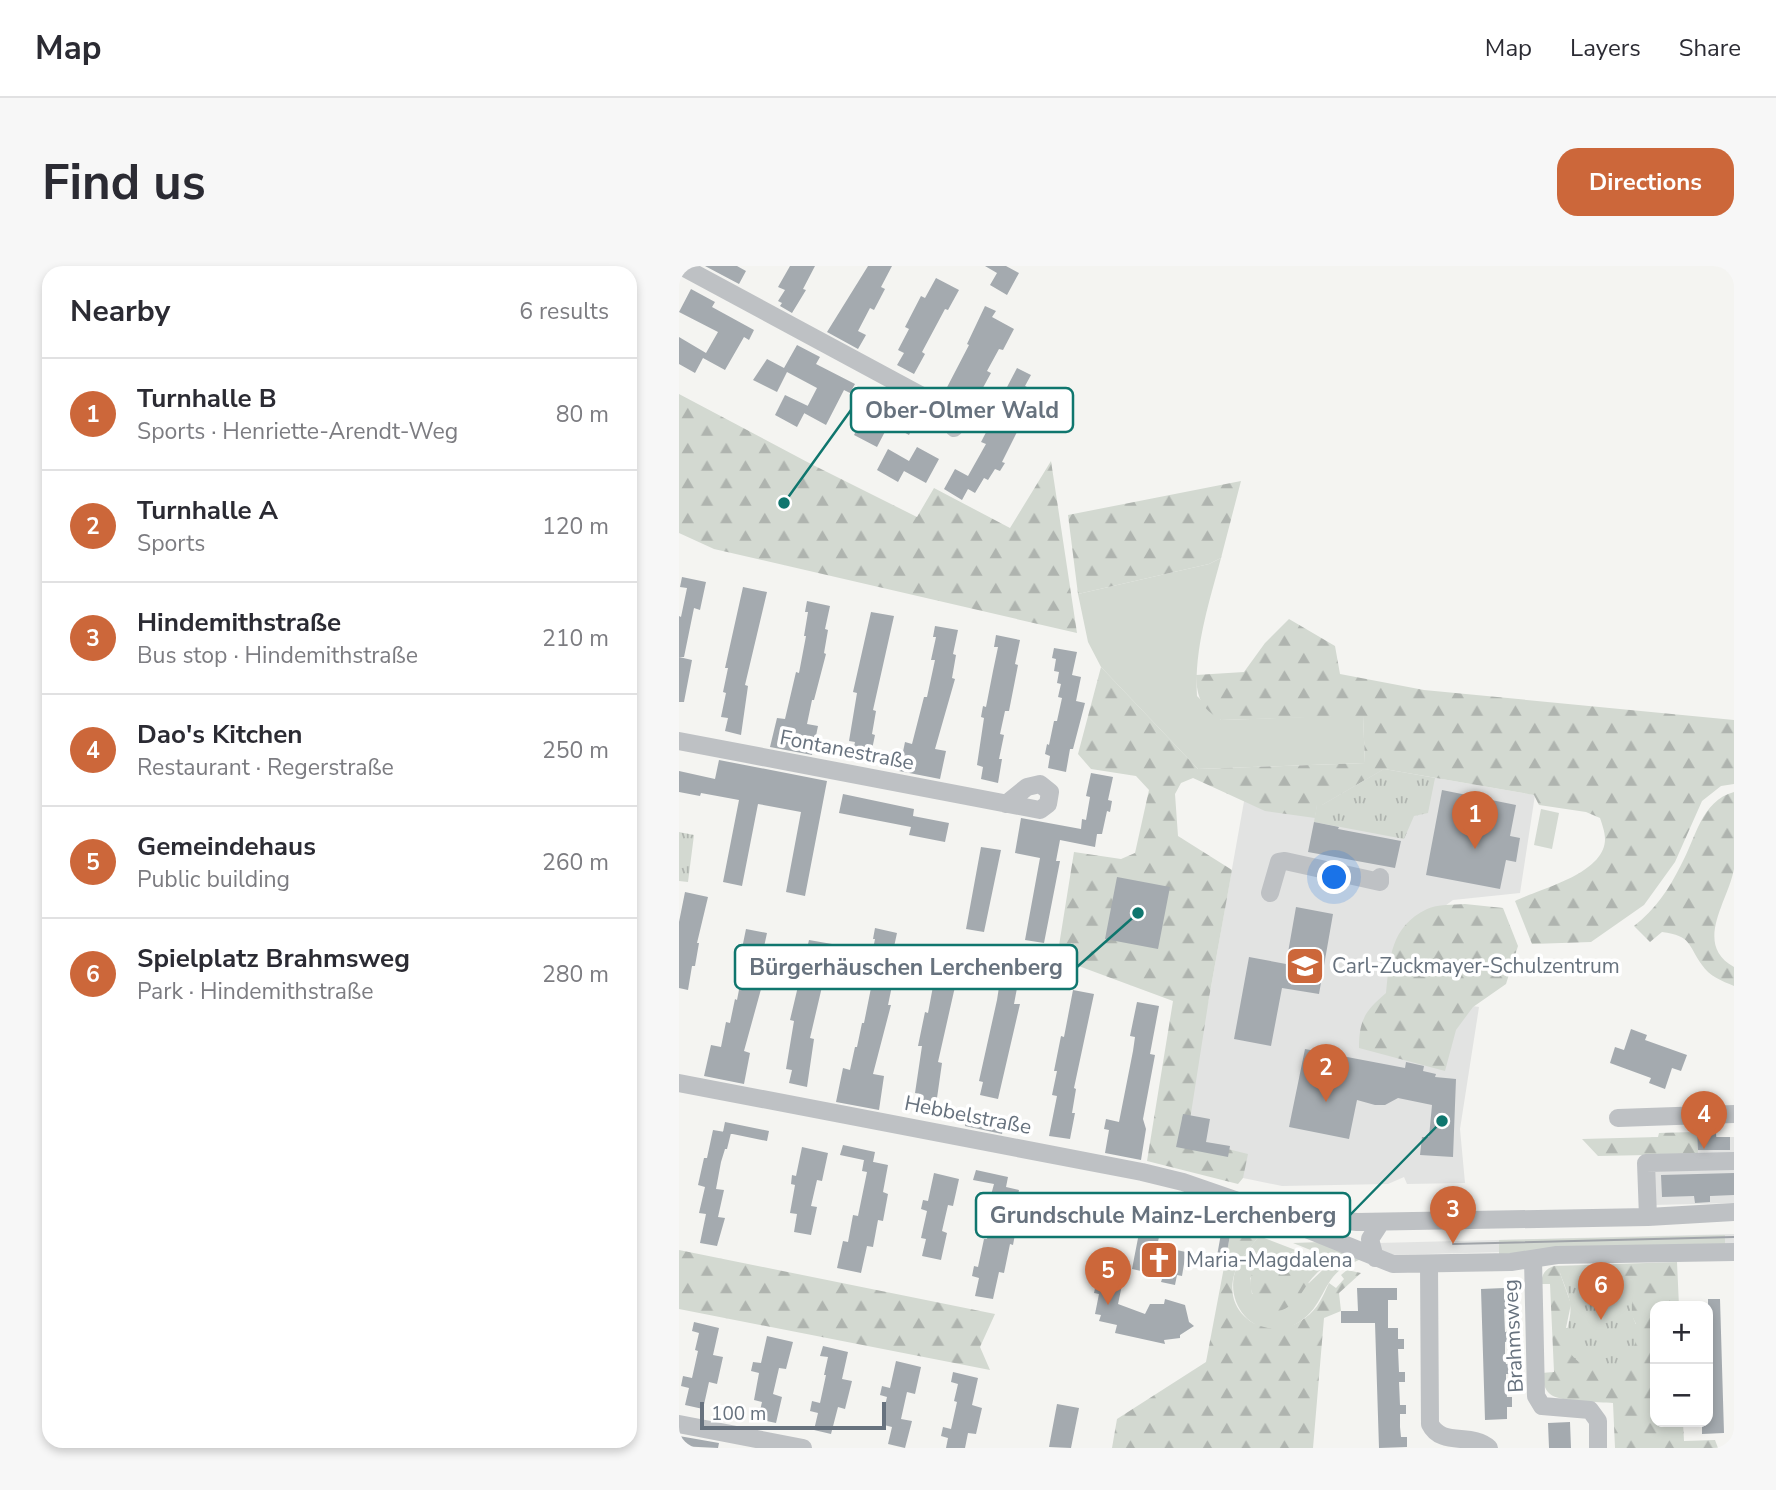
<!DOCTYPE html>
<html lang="en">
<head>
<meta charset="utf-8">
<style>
	body { margin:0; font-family:"Nunito Sans",sans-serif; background:#f7f7f7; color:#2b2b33 }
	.controls { position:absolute; right:21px; bottom:21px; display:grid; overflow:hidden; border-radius:14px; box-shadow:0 4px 10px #0003 }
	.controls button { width:63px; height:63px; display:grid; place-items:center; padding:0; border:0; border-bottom:2px solid #e1e1e2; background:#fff; color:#2b2b33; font:35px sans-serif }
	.scale { position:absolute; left:21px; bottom:18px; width:186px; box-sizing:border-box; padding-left:7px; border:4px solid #67727e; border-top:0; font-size:19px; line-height:24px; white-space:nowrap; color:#67727e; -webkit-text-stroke:5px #fff; paint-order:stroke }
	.you { position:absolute; left:656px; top:612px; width:24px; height:24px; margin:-18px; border:5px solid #fff; border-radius:50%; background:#1a73e8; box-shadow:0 0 0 10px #1a73e833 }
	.badge { display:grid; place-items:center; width:46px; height:46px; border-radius:50%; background:#cc673a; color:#fff; font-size:23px; font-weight:700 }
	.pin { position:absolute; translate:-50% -58px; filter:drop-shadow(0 2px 4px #0008) }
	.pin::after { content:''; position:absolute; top:37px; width:24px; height:21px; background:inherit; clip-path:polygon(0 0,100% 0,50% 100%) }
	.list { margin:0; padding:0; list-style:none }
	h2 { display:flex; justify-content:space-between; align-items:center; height:91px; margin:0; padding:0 28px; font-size:30px }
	h2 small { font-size:23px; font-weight:400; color:#7c7c81 }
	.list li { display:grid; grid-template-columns:46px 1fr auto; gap:21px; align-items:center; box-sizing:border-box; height:112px; padding:0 28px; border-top:2px solid #e1e1e2 }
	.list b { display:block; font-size:26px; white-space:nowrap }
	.list p { margin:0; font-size:23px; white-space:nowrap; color:#7c7c81 }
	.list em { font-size:23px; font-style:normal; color:#7c7c81 }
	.map { position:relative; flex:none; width:1055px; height:1182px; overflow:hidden; border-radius:21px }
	header { display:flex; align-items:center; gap:42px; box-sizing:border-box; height:98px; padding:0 35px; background:#fff; border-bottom:2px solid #e1e1e2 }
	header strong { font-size:33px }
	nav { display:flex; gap:38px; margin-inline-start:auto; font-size:24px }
	.intro { display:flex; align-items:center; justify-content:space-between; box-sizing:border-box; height:168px; padding:0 42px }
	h1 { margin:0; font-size:49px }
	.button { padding:18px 32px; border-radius:21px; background:#cc673a; color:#fff; font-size:24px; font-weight:700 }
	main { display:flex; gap:42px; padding:0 42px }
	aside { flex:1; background:#fff; border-radius:21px; box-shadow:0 4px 10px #0003 }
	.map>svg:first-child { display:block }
</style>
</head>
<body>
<header>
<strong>Map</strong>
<nav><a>Map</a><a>Layers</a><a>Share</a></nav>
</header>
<div class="intro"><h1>Find us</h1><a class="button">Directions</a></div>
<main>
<aside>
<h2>Nearby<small>6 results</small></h2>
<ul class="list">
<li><span class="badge">1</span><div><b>Turnhalle B</b><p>Sports · Henriette-Arendt-Weg</p></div><em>80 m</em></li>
<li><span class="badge">2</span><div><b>Turnhalle A</b><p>Sports</p></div><em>120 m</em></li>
<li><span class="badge">3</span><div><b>Hindemithstraße</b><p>Bus stop · Hindemithstraße</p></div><em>210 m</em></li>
<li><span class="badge">4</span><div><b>Dao's Kitchen</b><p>Restaurant · Regerstraße</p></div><em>250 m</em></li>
<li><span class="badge">5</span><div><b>Gemeindehaus</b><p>Public building</p></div><em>260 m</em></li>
<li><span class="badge">6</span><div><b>Spielplatz Brahmsweg</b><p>Park · Hindemithstraße</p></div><em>280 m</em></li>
</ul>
</aside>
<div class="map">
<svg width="1055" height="1182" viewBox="0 0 1055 1182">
	<defs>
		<pattern id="forest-firs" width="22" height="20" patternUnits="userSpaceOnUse" patternTransform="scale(1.75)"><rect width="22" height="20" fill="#d3d9d1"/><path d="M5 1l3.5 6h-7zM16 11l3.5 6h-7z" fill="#afb4af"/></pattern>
		<pattern id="park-tufts" width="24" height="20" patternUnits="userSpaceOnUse" patternTransform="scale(1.75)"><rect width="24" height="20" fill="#d3d9d1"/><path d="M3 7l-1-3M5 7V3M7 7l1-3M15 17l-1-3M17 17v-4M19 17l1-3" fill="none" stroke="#afb4af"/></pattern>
	</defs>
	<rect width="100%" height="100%" fill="#f4f4f1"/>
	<path fill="#e2e3e2" d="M705,503L856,529L841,627L774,634L721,673L712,727L800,741L781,863L786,917L728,918L725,911L709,918L603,920L564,912L549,891L530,887L504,847L530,732L569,513Z
		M1037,866L1038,871H1055V937L974,939L972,871H980V867Z
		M1055,968V980L707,989L702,983L699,977Z"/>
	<path fill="#d3d9d1" d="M542,292C530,337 515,383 518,430L542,454L684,449L686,497L519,503L422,401L409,376L399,328L530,298Z
		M862,543L880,547L873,583L855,579Z
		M1046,969V980L820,990V974Z
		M580,970L619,985L602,987L571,1012L573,1028L630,1017L650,998L662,1003C641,1020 644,1044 615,1059C582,1076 548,1045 555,1010C558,995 571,982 580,970Z
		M642,976L682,993L669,999L614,977Z"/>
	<path fill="url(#forest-firs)" fill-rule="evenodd" d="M0,128L132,198L238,251L255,222L331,262L372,195L398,367L35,283L0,267Z
		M562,215L542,292L530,298L399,328L389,249Z
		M610,353L656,380L661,408L745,424L1055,454V518L1042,520L1023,535L996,596L965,639L912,676L853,678L836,635C860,623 926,608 926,573C926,566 923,558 921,552L907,546L860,539L855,529L705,503L643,539H638L636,552L586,545L514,512L502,517L496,528L499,570L553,604L530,732L508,873L569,888L564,912L559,918L468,895L494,735L378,692L395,586L442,593L456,587L470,524L457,510L412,503L399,488L422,401L519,503L686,497L684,450L542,454C522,442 518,432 517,409L565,406L586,377Z
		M1055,526C1055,551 1055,579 1055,603C1049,636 1014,678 1055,701V720C1043,715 1030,710 1023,699C1008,678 1013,670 983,666L971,676L955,660C976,644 990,623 1002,599C1017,572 1022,535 1055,526Z
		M786,638L824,642L839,680L827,718L794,741L777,764L766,805L680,782C680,754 686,745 707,727C711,692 711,661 748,643C758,638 775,639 786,638Z
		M1018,866L1019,888L919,890L903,873L979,871L980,867Z
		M553,959L580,970C572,981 560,993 556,1006C541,1050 591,1079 626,1052C639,1043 644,1030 650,1017L657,1022L665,1013L662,1009L668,1004L682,1007L660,1027L662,1045L645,1052L634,1182H433L438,1153L527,1096Z
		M0,984L316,1048L301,1081L311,1104L0,1043Z
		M619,985L650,998C646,1001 640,1004 637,1008C626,1018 622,1033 609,1041C579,1062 537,992 619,985Z
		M998,996L1000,1040H976V1156H1004L1005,1175L1036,1174L1039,1182H936L934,1137C921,1136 880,1136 871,1128C865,1123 864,1115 862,1107L875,1106L871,1018H862C863,1008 866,1003 875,1000ZM881,1007L953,1014V1050L957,1058L887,1062L892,1038Z"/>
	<path fill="url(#park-tufts)" d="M705,503L756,512L749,547L735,550L725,573L635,556L638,539H643Z
		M0,566L15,569L9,616L0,615Z
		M881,1007H935L953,1014C954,1025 953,1036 953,1047C954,1054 959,1059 958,1067C957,1088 939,1105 918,1101C907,1100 896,1096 891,1086C882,1067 894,1055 891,1038C890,1028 884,1016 881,1007Z"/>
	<path fill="#a4aaaf" d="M26,0H58L67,5L60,18Z
		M111,0H136L124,23L127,24L113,47L101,40L103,37L99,35L106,24L99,21Z
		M189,0H213L202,21L206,23L195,44L191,42L179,65L187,69L179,83L148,66Z
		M306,0H327L340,7L328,29L311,19L318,7Z
		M257,12L280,24L269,44L266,43L243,86L246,88L235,108L218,99L225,87L219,84L230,63L226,61L242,30L246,32Z
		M12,23L36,36L33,41L75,64L70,74L65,71L46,104L24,92L16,107L0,98V71L27,87L39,66L0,46Z
		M306,40L317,45L313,51L335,63L324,84L320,83L308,105L312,107L300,129L305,131L295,148L264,129L290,79L288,78Z
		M118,79L141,91L137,98L176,118L171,127L165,124L147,159L125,147L138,122L108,106L98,126L74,114L88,93L105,102Z
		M338,102L352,109L346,120L354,124L349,134L327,123Z
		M106,129L129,140L118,161L96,149Z
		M220,136L241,147L230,169L210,158L198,181L175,169L180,159L183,161L190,148L208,157Z
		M316,149L340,162L323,196L326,197L321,205L316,203L309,214L305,212L296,227L289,223L283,234L265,223L276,203L289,210L307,178L302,176Z
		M238,181L260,193L247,217L225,205L219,216L198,204L209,183L230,195Z
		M3,311L27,316L21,344L15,342L5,391H0V350L2,351L8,322L1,321Z
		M64,321L88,326L66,419L69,420L62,469L46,465L49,452L42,451L47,427L44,426L49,402H46Z
		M128,335L151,340L146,363L149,364L145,387L147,388L135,434H133L128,458L139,460L133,489L91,481L98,452L106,453L117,406L120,407L127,370H125L129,346H126Z
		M192,346L215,350L194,444L197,445L193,468L196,469L191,493L173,490L176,476L170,475L178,427L174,426Z
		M256,360L279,364L274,388L277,389L273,412L276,413L256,483L267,485L261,513L220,505L226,476L233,478L245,431H248L256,394H252L257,371H254Z
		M317,369L341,374L336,398L339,399L330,445H326L321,468L325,469L320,493H323L319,517L302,513L304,501L298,499L305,452L302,451L304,440L307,441L314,405L319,381H315Z
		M375,382L398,386L393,409L402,411L397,435L406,437L394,483H391L387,506L369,502L371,490L366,488L368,478L370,479L375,455H378L383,432L379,431L382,418L378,417L380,406L375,405L377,393L373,392Z
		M0,391L13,394L5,436H0Z
		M40,494L148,515L126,630L107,626L122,546L79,538L63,620L44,616L60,534L22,527L21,530L0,526V505L36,513Z
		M412,507L434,511L429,534L433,535L431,546L428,545L423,568H418L416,581L381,574L377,595H381L365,677L346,674L361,592L336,587L342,552L402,563L403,553L407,554L411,531L407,530Z
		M763,524L837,539L831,570L841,572L837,596L827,594L821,623L747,609Z
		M164,528L235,543L234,550L270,557L266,576L230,569L232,561L160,547Z
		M635,556L660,561L659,563L722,575L716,602L629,586Z
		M302,581L322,584L305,666L287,663Z
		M438,611L491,621L479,683L426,673Z
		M6,626L29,631L18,677H20L16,700H13L9,724L0,722V656Z
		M617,641L654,648L640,728L603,722L592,780L555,773L570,691L607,698Z
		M196,662L218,667L213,690L216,691L211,714L214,715L209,739H212L194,808L205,810L200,844L157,836L164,802L171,804L176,781H178L183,757H185L192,722L190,721L194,698H191L196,673H194Z
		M67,663L88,667L83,690L87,691L81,715L84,716L65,785L71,787L65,818L25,810L32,779L42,781L47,756L51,757L56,733L58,734L65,698L60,697Z
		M130,674L153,678L131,772L135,773L128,821L110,817L113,804L107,803L115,755L111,754Z
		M322,686L344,690L335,738H341L319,833L301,829L304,816L300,815L318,734L320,721L316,720Z
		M258,699L280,703L259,796L263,797L256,846L239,842L242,828L236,827L243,780H239L246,746L249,747Z
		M394,724L415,728L395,822L397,823L393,847H396L391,873L370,870L378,830L373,829L378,805H375L382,770L385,771Z
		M458,736L480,740L471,788L476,789L464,853L467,863L462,894L426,887L430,864L425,863L427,853L440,856L454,785L456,771L451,770Z
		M952,763L968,769L966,774L1008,789L1002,805L993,802L986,823L970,817L972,812L931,797L936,781L945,784Z
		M626,783L726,802L727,796L745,800L744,805L757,808L756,811L777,813L774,891L741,889L743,871H750L753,839L719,832L706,839H696L678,834L670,873L610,861Z
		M504,848L531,853L527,876L551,880L549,891L497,881Z
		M287,853L325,860L323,868L286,860Z
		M46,856L90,865L88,875L44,866Z
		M34,864L52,867L48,883H46L42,896L37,923L45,924L39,951L46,952L38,980L21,977L27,948L20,947L26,921L19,919L25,892H28Z
		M1018,866H1037V871H1051V884H1019Z
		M164,879L196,886L194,896L161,889Z
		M123,881L149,887L143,915L138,914L132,940L138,941L132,969L115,966L118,948L111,947L116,919L112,918L113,909L117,910Z
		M185,894L209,899L204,926L209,928L204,955L199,954L194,981L188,980L182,1007L158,1002L164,975L169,976L174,949L179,950L188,906L183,905Z
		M297,904L329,911L327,921L340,924L334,951L339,952L334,979L331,978L325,1007L320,1006L314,1033L296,1030L300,1012L293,1010L295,1000L299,1001L305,973H308L318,930L312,929L315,918L294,914Z
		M255,907L280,913L274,940L269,939L263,965L268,967L262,994L243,990L247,973L242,972L248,945L242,943L244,934L249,935Z
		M1055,907V929L1031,930V936L1016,937L1015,930L983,931L982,909Z
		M543,962L552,964L547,991L538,990Z
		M460,967L480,971L478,980L507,986L503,1010L498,1009L496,1019L482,1016L483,1013L475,1012L476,1008L453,1003Z
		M419,1008L444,1014L439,1038L466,1048L471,1038H485L486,1033L506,1039L510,1056L515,1060L501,1069V1072L485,1074L486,1078L436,1067L438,1059L420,1055L422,1049L416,1048L420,1028L415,1027Z
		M678,1022H718V1034H709V1062H719V1073H725V1083H719L720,1106H726V1116H720L721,1139H727V1148H721V1161L722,1171H728V1181L700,1182L696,1057H662V1045H679Z
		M825,1022V1033H830L831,1043H825L826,1066L831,1065V1075L826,1076V1088L827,1098H832V1108H827V1121L828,1131H833V1141H828V1153L806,1154L802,1023Z
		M1029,1033H1041L1045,1167L1023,1168V1156H1029Z
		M15,1056L40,1062L34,1089L44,1091L38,1118L30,1116L24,1143L6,1139L10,1122L2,1120L4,1110L13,1112L19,1085L16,1084L20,1067L13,1065Z
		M88,1070L114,1076L107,1103L100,1102L94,1128L103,1131L97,1157L79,1153L83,1136L75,1134L80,1107L72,1105L74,1096L82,1097Z
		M144,1080L169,1086L163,1113L173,1115L166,1143L159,1141L152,1168L135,1164L139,1147L131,1145L133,1135L141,1137L147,1109H145L149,1091L141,1090Z
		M217,1095L242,1101L236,1128L228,1126L222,1153L233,1155L226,1182L209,1178L213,1161L205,1159L207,1149L204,1148L208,1131L201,1129L203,1120L211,1122Z
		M274,1106L299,1112L293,1139L303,1142L297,1168L289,1167L286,1182H267L269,1172L262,1170L264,1161L272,1163L278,1136L275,1135L279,1118L272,1116Z
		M378,1138L400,1142L392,1182L370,1181Z
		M891,1156L892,1182H870L869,1157Z
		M0,1170L40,1177L39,1182L0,1180Z"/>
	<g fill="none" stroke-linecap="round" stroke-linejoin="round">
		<path stroke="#bec1c4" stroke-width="18" d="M2,0L256,137L268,146L275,162
			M0,475L361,544L369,538L371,526L361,518L348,521L327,538
			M591,627L600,596L606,595L701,616V611
			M0,817L463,906L504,916L556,934L714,998L832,996L878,989L1055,986
			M939,852L1055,848
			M606,948L678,956L969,951L1055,946
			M969,951L967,897L1055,895
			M696,992L691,973L702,956
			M854,993L857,1130L863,1140L911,1144L919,1155V1182
			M750,998L751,1158C762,1181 793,1166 810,1182
			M0,1158L124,1182"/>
		<path stroke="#a0a4a9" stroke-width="2" d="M774,978L1055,971"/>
	</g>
	<defs>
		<g id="school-square" transform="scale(2.0125)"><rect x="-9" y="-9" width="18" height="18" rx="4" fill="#cc673a" stroke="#fff"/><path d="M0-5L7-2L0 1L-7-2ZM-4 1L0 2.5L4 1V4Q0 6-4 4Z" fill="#fff"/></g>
		<g id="church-square" transform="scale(2.0125)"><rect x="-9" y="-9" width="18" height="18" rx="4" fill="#cc673a" stroke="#fff"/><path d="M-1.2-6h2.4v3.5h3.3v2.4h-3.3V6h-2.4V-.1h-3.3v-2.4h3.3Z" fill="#fff"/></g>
	</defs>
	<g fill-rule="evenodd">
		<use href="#school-square" x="626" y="700"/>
		<use href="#church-square" x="480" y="994"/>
	</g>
	<g text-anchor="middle" stroke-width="7" stroke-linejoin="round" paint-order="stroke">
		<g font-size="21" fill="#67727e" stroke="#fff">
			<text transform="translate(168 484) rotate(11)" y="7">Fontanestraße</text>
			<text transform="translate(289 849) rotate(11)" y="7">Hebbelstraße</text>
			<text transform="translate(834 1070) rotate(-93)" y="7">Brahmsweg</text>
		</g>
		<g font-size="21" fill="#67727e" stroke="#fff" text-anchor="start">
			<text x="653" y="707">Carl-Zuckmayer-Schulzentrum</text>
			<text x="507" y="1001">Maria-Magdalena</text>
		</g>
	</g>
	<path fill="none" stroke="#0f766e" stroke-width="2.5" d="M105 237L172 144M459 647L398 701M763 855L671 949"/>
	<g fill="#0f766e" stroke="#fff" stroke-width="2.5">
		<circle cx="105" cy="237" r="7"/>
		<circle cx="459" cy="647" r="7"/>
		<circle cx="763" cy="855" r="7"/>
	</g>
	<g fill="#fff" stroke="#0f766e" stroke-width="2.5">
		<rect x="172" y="122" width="222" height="44" rx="7"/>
		<rect x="56" y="679" width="342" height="44" rx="7"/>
		<rect x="297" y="927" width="374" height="44" rx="7"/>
	</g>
	<g font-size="23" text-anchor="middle" font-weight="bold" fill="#67727e">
		<text x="283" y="152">Ober-Olmer Wald</text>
		<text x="227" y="709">Bürgerhäuschen Lerchenberg</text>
		<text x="484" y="957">Grundschule Mainz-Lerchenberg</text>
	</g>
</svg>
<div class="controls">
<button>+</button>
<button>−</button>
</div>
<div class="scale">100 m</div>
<div class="you"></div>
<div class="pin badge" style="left:796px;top:583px">1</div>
<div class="pin badge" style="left:647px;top:836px">2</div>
<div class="pin badge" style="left:774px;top:978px">3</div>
<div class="pin badge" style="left:1025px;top:883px">4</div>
<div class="pin badge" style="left:429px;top:1039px">5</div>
<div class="pin badge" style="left:922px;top:1054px">6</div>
</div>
</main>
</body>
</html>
